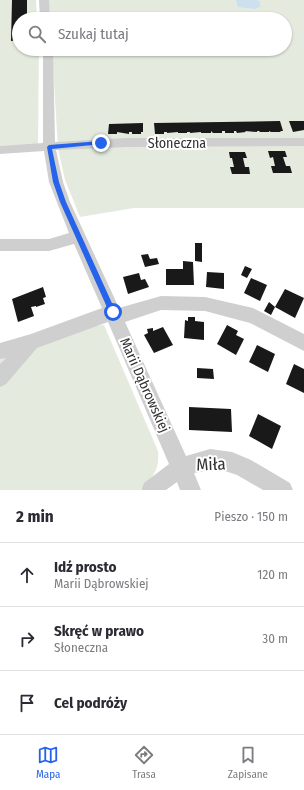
<!DOCTYPE html>
<html lang="pl">
<head>
<meta charset="utf-8">
<style>
	body { margin:0; font-family:"Fira Sans Condensed",sans-serif; background:#f2f2f3; color:#2b2b33 }
	.stop { position:absolute; width:12px; height:12px; margin:-9px; border:3px solid #2563eb; border-radius:50%; background:#fff }
	.stop.end { background:#2563eb; border-color:#fff; box-shadow:0 1px 4px #0008 }
	.list { margin:0; padding:0; list-style:none }
	h2 { display:flex; justify-content:space-between; align-items:center; height:52px; margin:0; padding:0 16px; font-size:17px }
	h2 small { font-size:13px; font-weight:400; color:#7c7c81 }
	.list li { display:grid; grid-template-columns:26px 1fr auto; gap:12px; align-items:center; box-sizing:border-box; height:64px; padding:0 16px; border-top:1px solid #e1e1e2 }
	.list b { display:block; font-size:15px; white-space:nowrap }
	.list p { margin:0; font-size:13px; white-space:nowrap; color:#7c7c81 }
	.list em { font-size:13px; font-style:normal; color:#7c7c81 }
	.icon { flex:none; width:22px; height:22px; fill:none; stroke:currentColor; stroke-width:2; stroke-linecap:round; stroke-linejoin:round }
	.map { position:relative; flex:none; width:304px; height:490px; overflow:hidden }
	.search { position:absolute; background:#fff; box-shadow:0 1px 3px #0004; left:12px; right:12px; top:12px; height:44px; display:flex; align-items:center; gap:10px; box-sizing:border-box; padding:0 14px; border-radius:22px; color:#7c7c81; font-size:15px }
	.sheet { height:244px; background:#fff }
	nav { display:flex; justify-content:space-around; align-items:center; box-sizing:border-box; height:56px; border-top:1px solid #e1e1e2; background:#fff; font-size:11px; color:#7c7c81 }
	nav a { display:grid; justify-items:center; gap:2px }
	nav .on { color:#2563eb }
	.map>svg:first-child { display:block }
</style>
</head>
<body>
<div class="map">
<svg width="304" height="490" viewBox="0 0 304 490">
	<rect width="100%" height="100%" fill="#fff"/>
	<path fill="#e4ebde" d="M0,0H36L37,19H19V49H39L38,145L0,146Z
		M48,0H304V208H134L80,217L65,180L58,149L52,49H285V19H49Z
		M104,325L158,451C160,470 153,477 140,490H0V358L95,326Z"/>
	<path fill="#cde0ee" d="M236,0H257L260,2V7L255,9L238,7Z"/>
	<path fill="#191919" d="M12,0H27V19H19V40L11,41Z
		M280,121L283,131H280L281,132H271L269,131V132H260L259,131H257V132L245,131L246,132L237,133L236,131H234V133H225V131H222V133H213L211,131V133H201V132L190,133V132H187V133H178V132L167,133V132H164V134H155L154,123Z
		M289,121H304V130L293,132Z
		M143,123V132H141V134H132V132H129V134L117,132V134H108L109,124Z
		M268,151H285L287,157H283L286,166H290L292,173H273L271,166H275L273,157L270,158Z
		M229,152H245L247,158H243L245,167H249L250,174H232L230,167H234L232,158H230Z
		M195,243H202V262L195,261Z
		M148,254L150,259L157,258L159,264L145,267L141,255Z
		M183,261L193,262L194,285H166V269H183Z
		M245,266L252,269L247,278L241,275Z
		M207,272L224,273V289L206,287Z
		M139,273L141,280L145,279L149,287L128,294L123,277Z
		M251,278L267,285L260,301L244,293Z
		M43,287L46,297L43,298L45,304L36,307V306L31,307L34,316L18,322L12,299Z
		M285,289L304,298L295,318L275,307L271,315L264,311L269,302L275,307Z
		M188,317H195V321L204,322V340L184,338L185,320L188,321Z
		M227,325L238,331L236,335L244,339L236,355L217,344Z
		M163,327L173,345L154,353L144,335L148,333L147,329L153,328V331Z
		M257,345L275,354L268,372L249,362Z
		M294,364L304,369V393L286,384Z
		M197,368L213,369L214,379L197,378Z
		M189,407L231,409L232,432L189,430Z
		M258,414L281,426L272,449L249,436Z"/>
	<g fill="none" stroke-linecap="round" stroke-linejoin="round">
		<path fill="#cfcfcf" fill-rule="evenodd" d="M39,0H49L50,19H40Z
			M43,49H53L55,142L126,138H304V146L126,147L56,150L63,182L70,202L119,308L161,296L205,297L253,308L304,334V351L250,323L205,311L161,310L125,322L186,456L210,449L232,452L251,460L290,483L293,490H263L237,475L222,470H210L194,473L201,490H180L177,482L166,490H141L144,483L169,464L108,322L37,348L6,384L0,387V364L6,358L0,359V343L31,334L102,308L74,244L49,251H0V239H49L69,233L49,182L44,151L0,154V146L43,143Z"/>
	</g>
	<path fill="#2563eb" d="M101,141L103,142V144L52,149L59,182L66,202L116,312L113,315L110,314L60,202L53,182L47,147L49,145Z"/>
	<g text-anchor="middle" stroke-width="4" stroke-linejoin="round" paint-order="stroke">
		<g font-size="14" fill="#323232" stroke="#fff">
			<text x="177" y="148">Słoneczna</text>
			<text transform="translate(145 385) rotate(66)" y="5">Marii Dąbrowskiej</text>
		</g>
		<g font-size="17" fill="#323232" stroke="#fff">
			<text transform="translate(211 464) rotate(-2)" y="6">Miła</text>
		</g>
	</g>
</svg>
<div class="stop" style="left:113px;top:312px"></div>
<div class="stop end" style="left:101px;top:143px"></div>
<div class="search"><svg class="icon" aria-label="search" viewBox="0 0 24 24"><circle cx="10" cy="10" r="6"/><path d="M15 15l6 6"/></svg>Szukaj tutaj</div>
</div>
<section class="sheet">
<h2>2 min<small>Pieszo · 150 m</small></h2>
<ul class="list">
<li><svg class="icon" aria-label="ahead" viewBox="0 0 24 24"><path d="M12 20V5M6 11l6-6 6 6"/></svg><div><b>Idź prosto</b><p>Marii Dąbrowskiej</p></div><em>120 m</em></li>
<li><svg class="icon" aria-label="right" viewBox="0 0 24 24"><path d="M7 20v-9h11M14 6l5 5-5 5"/></svg><div><b>Skręć w prawo</b><p>Słoneczna</p></div><em>30 m</em></li>
<li><svg class="icon" aria-label="arrive" viewBox="0 0 24 24"><path d="M6 21V4h12l-3 4 3 4H6"/></svg><div><b>Cel podróży</b></div></li>
</ul>
</section>
<nav>
<a class="on"><svg class="icon" aria-label="map" viewBox="0 0 24 24"><path d="M3 6l6-2 6 2 6-2v14l-6 2-6-2-6 2zM9 4v14M15 6v14"/></svg>Mapa</a>
<a><svg class="icon" aria-label="directions" viewBox="0 0 24 24"><path d="M12 3l9 9-9 9-9-9zM9 14v-3h6M13 9l2 2-2 2"/></svg>Trasa</a>
<a><svg class="icon" aria-label="saved" viewBox="0 0 24 24"><path d="M7 4h10v16l-5-4-5 4z"/></svg>Zapisane</a>
</nav>
</body>
</html>
